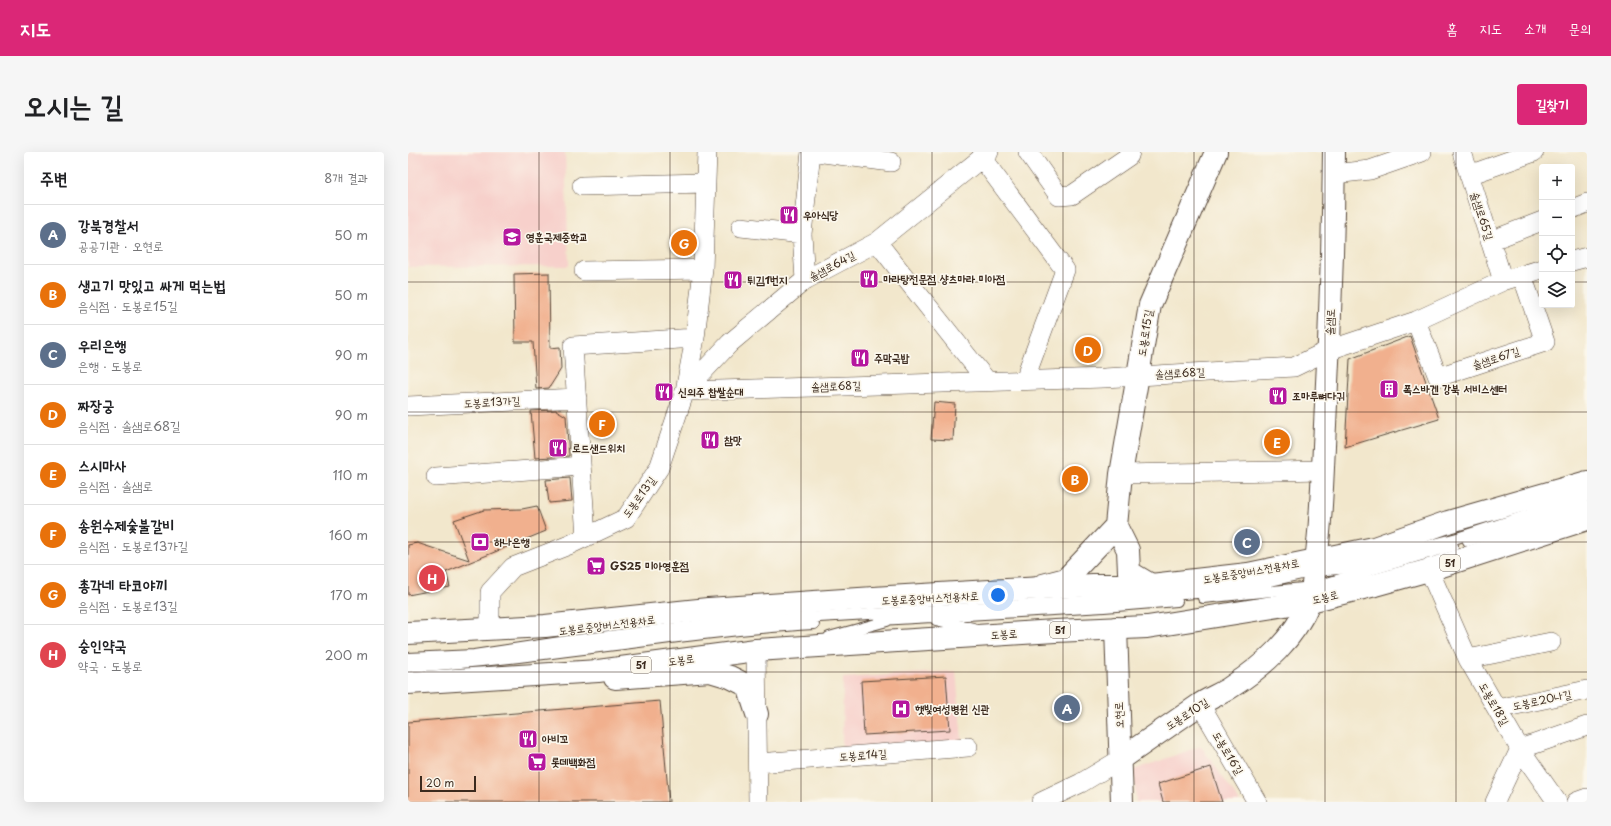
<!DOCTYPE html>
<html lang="ko">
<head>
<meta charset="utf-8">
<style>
	body { margin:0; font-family:"Playpen Sans","Poor Story",sans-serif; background:#f6f6f6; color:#202124 }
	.controls { position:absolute; right:12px; top:12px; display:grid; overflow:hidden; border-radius:4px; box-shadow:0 4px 16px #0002 }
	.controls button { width:36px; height:36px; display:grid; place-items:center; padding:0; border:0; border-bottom:1px solid #e0e0e0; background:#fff; color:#202124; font:20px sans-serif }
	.scale { position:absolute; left:12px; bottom:10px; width:56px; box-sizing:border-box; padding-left:4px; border:2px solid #3b2a1e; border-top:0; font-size:11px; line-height:14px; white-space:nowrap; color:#3b2a1e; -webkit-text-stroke:3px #fbf7ec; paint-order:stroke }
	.you { position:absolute; left:590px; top:443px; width:14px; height:14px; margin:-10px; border:3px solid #fff; border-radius:50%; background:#1a73e8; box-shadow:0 0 0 6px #1a73e833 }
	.badge { display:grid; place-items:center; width:26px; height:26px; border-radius:50%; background:#db2777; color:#fff; font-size:13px; font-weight:700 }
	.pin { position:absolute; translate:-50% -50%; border:2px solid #fff; box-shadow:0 1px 4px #0006 }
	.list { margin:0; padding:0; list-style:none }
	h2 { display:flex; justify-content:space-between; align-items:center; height:52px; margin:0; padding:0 16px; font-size:17px }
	h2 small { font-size:13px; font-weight:400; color:#757577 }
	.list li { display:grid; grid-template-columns:26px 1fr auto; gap:12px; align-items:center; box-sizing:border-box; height:60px; padding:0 16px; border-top:1px solid #e0e0e0 }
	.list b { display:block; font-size:15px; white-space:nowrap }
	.list p { margin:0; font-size:13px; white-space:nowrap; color:#757577 }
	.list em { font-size:13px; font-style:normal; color:#757577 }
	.icon { flex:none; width:22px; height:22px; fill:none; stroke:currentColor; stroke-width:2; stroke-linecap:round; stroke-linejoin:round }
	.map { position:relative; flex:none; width:1179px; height:650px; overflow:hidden; border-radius:4px }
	header { display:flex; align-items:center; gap:24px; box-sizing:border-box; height:56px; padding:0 20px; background:#db2777; color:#fff }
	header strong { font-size:19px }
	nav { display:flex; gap:22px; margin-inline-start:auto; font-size:14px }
	.intro { display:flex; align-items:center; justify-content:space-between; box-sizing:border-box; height:96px; padding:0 24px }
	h1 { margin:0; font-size:28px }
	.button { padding:10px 18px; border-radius:4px; background:#db2777; color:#fff; font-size:14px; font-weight:700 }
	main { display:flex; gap:24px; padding:0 24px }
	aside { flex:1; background:#fff; border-radius:4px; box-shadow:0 4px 16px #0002 }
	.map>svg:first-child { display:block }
</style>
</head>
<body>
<header>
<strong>지도</strong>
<nav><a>홈</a><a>지도</a><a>소개</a><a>문의</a></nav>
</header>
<div class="intro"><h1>오시는 길</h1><a class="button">길찾기</a></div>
<main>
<aside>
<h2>주변<small>8개 결과</small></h2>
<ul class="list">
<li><span class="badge" style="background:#5c6f8a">A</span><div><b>강북경찰서</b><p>공공기관 · 오현로</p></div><em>50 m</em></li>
<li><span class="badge" style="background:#e8710a">B</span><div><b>생고기 맛있고 싸게 먹는법</b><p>음식점 · 도봉로15길</p></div><em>50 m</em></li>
<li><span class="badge" style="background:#5c6f8a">C</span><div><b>우리은행</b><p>은행 · 도봉로</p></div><em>90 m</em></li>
<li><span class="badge" style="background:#e8710a">D</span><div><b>짜장궁</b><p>음식점 · 솔샘로68길</p></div><em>90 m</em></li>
<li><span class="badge" style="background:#e8710a">E</span><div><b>스시마사</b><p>음식점 · 솔샘로</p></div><em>110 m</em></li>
<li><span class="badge" style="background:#e8710a">F</span><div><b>송원수제숯불갈비</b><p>음식점 · 도봉로13가길</p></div><em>160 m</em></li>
<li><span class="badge" style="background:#e8710a">G</span><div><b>총각네 타코야끼</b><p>음식점 · 도봉로13길</p></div><em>170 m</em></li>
<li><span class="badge" style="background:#e0444e">H</span><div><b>숭인약국</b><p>약국 · 도봉로</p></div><em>200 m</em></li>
</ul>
</aside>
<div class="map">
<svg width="1179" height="650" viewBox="0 0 1179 650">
	<rect width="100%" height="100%" fill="#fbf7ec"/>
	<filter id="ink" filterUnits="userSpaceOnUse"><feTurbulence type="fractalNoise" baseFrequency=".025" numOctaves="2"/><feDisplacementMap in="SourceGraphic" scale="8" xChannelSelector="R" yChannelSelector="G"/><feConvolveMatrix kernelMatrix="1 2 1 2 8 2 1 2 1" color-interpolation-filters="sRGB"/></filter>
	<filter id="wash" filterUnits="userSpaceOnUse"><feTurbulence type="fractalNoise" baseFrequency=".012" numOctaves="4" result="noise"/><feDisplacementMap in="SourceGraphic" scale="16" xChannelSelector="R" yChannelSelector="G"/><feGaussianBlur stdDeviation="0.9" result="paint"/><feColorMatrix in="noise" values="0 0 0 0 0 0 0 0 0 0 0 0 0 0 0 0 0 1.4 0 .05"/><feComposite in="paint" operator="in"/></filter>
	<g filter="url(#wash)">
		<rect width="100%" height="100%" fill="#f2e7cc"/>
		<path fill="#f7d0cb" d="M0,0H157L161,114L0,115Z
			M548,519L554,588L434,605L435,526Z
			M793,594L832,650H728L726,618Z"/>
		<g id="blocks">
			<path fill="#f1b08e" d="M141,121L142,196L152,195L153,217L141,236L128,237L125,190H107L106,122Z
				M1002,184L1031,267L937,295L942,207Z
				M526,250L547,252L545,288L523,287Z
				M148,258L158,264L161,304L127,306L123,259Z
				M162,326L164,349L141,351L138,328Z
				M129,354L138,379L38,420L42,435L0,443V393L9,391L61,408L46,368L76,358L114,357Z
				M538,524L542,578L456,583L453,529Z
				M252,549L261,650H0V570Z
				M803,615L814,650H755L750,632Z"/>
		</g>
	</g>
	<g filter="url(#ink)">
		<use href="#blocks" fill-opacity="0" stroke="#564638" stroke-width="1"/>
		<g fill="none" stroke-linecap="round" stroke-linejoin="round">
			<g stroke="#564638" stroke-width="12">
				<path id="service" d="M1060,389L1179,354
					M795,446L905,435L1045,394
					M472,468L696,455L769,449
					M528,468L565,476
					M421,485L479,469
					M0,506L66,503L159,489L311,471L662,450L789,441L840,434L907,419L931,417L1049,386L1179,344
					M0,515C136,507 270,480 406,472"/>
			</g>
			<g stroke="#564638" stroke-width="20">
				<path id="minor" d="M408,0L483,10
					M620,0L651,44L664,43L721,4L722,0
					M1054,0L1095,129
					M573,5L657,118L620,218V228
					M926,22L962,18L1014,0
					M1061,23L1126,0
					M174,34L298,31
					M1164,57L1179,51
					M333,75L394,82
					M1082,89L1134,69
					M469,90L579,229
					M1164,109L1179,105
					M176,119L295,117
					M397,128L394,82L403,0
					M1008,169L1030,225L1137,190L1114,123
					M277,239L696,226L886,215L921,198L1008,169L1095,129L1134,117
					M277,239L322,191L397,128L469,90L581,0
					M0,254L169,246
					M713,322L915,318
					M28,325L173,314
					M178,385L165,194L287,186
					M1021,418L1060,507L1112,597L1149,650
					M82,477V440L105,415L161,393L218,366L251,316L277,239L287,186L295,117L299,0
					M348,498L350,650
					M1060,507L1143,490
					M792,552L849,650
					M1089,557L1179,538
					M350,611L560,595
					M633,650L673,631L713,607
					M1087,650L1112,597L1179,574
					M1168,650L1179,646"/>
			</g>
			<g stroke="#564638" stroke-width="24">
				<path id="tertiary" d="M708,476L714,650
					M713,607C739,589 765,571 791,553C801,546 813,542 823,535C857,513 886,487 902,449"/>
			</g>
			<g stroke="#564638" stroke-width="24">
				<path id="secondary" d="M708,374L713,322L742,153L808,0
					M708,374L720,398L721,420L743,433
					M635,433L658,427L708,374
					M902,449C913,391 914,332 917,273C922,182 925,91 926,0
					M207,526L302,519L322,525L340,534L349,562"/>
			</g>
			<g stroke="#564638" stroke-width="24">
				<path id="primary" d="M0,481L137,474L300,457L481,445L685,433H743L840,422L966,396L1040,370L1179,330
					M0,531L190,519L348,498L647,479L739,475L765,471L902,449L967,433L1021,418L1179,367"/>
			</g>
			<use href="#service" stroke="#fff" stroke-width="10"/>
			<use href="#minor" stroke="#fff" stroke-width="19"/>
			<use href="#tertiary" stroke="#fff" stroke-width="22"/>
			<use href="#secondary" stroke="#fff" stroke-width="22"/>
			<use href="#primary" stroke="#fff" stroke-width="22"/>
		</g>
	</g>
	<path fill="none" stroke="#3b2a1e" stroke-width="1" stroke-opacity="0.55" d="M131,0V650M262,0V650M393,0V650M524,0V650M655,0V650M786,0V650M917,0V650M1048,0V650M0,130H1134M1164,130H1179M0,260H1179M0,390H1179M0,520H1179"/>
	<defs>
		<g id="restaurant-square" transform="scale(1)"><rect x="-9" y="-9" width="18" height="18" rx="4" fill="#b5179e" stroke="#fbf7ec"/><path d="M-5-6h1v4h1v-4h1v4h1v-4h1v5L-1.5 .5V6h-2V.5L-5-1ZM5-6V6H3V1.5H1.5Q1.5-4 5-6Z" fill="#fff"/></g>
		<g id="school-square" transform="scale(1)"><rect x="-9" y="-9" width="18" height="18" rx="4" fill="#b5179e" stroke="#fbf7ec"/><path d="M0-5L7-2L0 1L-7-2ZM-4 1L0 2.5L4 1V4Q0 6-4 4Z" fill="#fff"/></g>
		<g id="building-square" transform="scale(1)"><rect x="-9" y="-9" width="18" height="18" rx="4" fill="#b5179e" stroke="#fbf7ec"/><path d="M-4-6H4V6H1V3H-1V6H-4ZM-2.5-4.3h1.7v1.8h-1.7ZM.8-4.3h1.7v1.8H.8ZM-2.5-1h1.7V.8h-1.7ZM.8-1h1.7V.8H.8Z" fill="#fff"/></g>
		<g id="bank-square" transform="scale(1)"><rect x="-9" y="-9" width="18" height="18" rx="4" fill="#b5179e" stroke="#fbf7ec"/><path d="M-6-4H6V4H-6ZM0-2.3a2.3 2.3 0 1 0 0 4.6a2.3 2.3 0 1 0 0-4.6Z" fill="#fff"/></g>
		<g id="supermarket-square" transform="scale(1)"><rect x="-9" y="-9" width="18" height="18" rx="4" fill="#b5179e" stroke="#fbf7ec"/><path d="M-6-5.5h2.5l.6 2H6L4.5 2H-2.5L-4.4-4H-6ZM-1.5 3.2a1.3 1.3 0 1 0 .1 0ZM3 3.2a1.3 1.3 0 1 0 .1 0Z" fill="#fff"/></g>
		<g id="hospital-square" transform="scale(1)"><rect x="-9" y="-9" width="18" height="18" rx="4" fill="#b5179e" stroke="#fbf7ec"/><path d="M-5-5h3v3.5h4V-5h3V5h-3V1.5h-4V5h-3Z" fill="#fff"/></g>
	</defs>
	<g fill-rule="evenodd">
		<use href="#restaurant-square" x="381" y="63"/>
		<use href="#school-square" x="104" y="85"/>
		<use href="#restaurant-square" x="461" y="127"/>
		<use href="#restaurant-square" x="325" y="128"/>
		<use href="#restaurant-square" x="452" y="206"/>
		<use href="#building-square" x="981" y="237"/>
		<use href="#restaurant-square" x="256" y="240"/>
		<use href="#restaurant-square" x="870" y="244"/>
		<use href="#restaurant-square" x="302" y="288"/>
		<use href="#restaurant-square" x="150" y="296"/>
		<use href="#bank-square" x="72" y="390"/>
		<use href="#supermarket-square" x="188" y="414"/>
		<use href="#hospital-square" x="493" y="557"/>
		<use href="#restaurant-square" x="120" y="587"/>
		<use href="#supermarket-square" x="129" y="610"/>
	</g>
	<g text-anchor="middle" stroke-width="3.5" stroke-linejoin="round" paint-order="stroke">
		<g fill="#fbf7ec" stroke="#75685c" stroke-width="1">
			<rect x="1032" y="403" width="20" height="16" rx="3"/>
			<rect x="642" y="470" width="20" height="16" rx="3"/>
			<rect x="223" y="505" width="20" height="16" rx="3"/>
		</g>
		<g font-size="10" font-weight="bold" fill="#3b2a1e">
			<text x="1042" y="415">51</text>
			<text x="652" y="482">51</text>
			<text x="233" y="517">51</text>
		</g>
		<g font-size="11" font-weight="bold" fill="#3b2a1e" stroke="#fbf7ec" text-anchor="start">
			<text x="395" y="67">우아식당</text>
			<text x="118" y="89">영훈국제중학교</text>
			<text x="475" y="131">마라탕전문점 샹츠마라 미아점</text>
			<text x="339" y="132">튀김1번지</text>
			<text x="466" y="210">주막국밥</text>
			<text x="995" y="241">폭스바겐 강북 서비스센터</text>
			<text x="270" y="244">신의주 찹쌀순대</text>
			<text x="884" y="248">조마루뼈다귀</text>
			<text x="316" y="292">참맛</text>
			<text x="164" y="300">로드샌드위치</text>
			<text x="86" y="394">하나은행</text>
			<text x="202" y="418">GS25 미아영훈점</text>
			<text x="507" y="561">햇빛여성병원 신관</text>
			<text x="134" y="591">아비꼬</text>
			<text x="143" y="614">롯데백화점</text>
		</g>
		<g font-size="11" fill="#3b2a1e" stroke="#fbf7ec">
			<text transform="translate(1074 64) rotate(72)" y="4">솔샘로65길</text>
			<text transform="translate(424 114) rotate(-28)" y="4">솔샘로64길</text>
			<text transform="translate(922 170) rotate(-88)" y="4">솔샘로</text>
			<text transform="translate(737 181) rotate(-81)" y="4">도봉로15길</text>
			<text transform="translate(1088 206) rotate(-18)" y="4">솔샘로67길</text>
			<text transform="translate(772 221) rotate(-3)" y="4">솔샘로68길</text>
			<text transform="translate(428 234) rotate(-2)" y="4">솔샘로68길</text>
			<text transform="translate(84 250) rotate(-3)" y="4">도봉로13가길</text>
			<text transform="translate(231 345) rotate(-54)" y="4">도봉로13길</text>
			<text transform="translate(843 419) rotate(-10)" y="4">도봉로중앙버스전용차로</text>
			<text transform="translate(917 445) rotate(-13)" y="4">도봉로</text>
			<text transform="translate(522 446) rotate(-3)" y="4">도봉로중앙버스전용차로</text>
			<text transform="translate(199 473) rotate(-7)" y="4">도봉로중앙버스전용차로</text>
			<text transform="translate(596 482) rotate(-4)" y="4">도봉로</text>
			<text transform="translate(273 508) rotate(-8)" y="4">도봉로</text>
			<text transform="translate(1134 548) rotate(-12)" y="4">도봉로20나길</text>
			<text transform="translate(1086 552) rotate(60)" y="4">도봉로18길</text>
			<text transform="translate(779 562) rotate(-33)" y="4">도봉로10길</text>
			<text transform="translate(711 563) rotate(-92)" y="4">오현로</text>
			<text transform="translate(820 601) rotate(59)" y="4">도봉로16길</text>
			<text transform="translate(455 603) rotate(-4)" y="4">도봉로14길</text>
		</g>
	</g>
</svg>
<div class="controls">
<button>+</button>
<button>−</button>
<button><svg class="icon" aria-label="locate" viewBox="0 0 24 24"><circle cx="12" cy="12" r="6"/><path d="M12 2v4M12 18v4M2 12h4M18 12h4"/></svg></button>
<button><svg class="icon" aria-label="layers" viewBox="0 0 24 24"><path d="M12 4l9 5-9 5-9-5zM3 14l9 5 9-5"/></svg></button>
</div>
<div class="scale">20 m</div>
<div class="you"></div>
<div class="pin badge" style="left:659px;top:556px;background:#5c6f8a">A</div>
<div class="pin badge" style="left:667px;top:327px;background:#e8710a">B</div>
<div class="pin badge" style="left:839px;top:390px;background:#5c6f8a">C</div>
<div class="pin badge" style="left:680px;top:198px;background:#e8710a">D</div>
<div class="pin badge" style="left:869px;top:290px;background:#e8710a">E</div>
<div class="pin badge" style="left:194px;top:272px;background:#e8710a">F</div>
<div class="pin badge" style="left:276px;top:91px;background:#e8710a">G</div>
<div class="pin badge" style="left:24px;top:426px;background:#e0444e">H</div>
</div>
</main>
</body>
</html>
